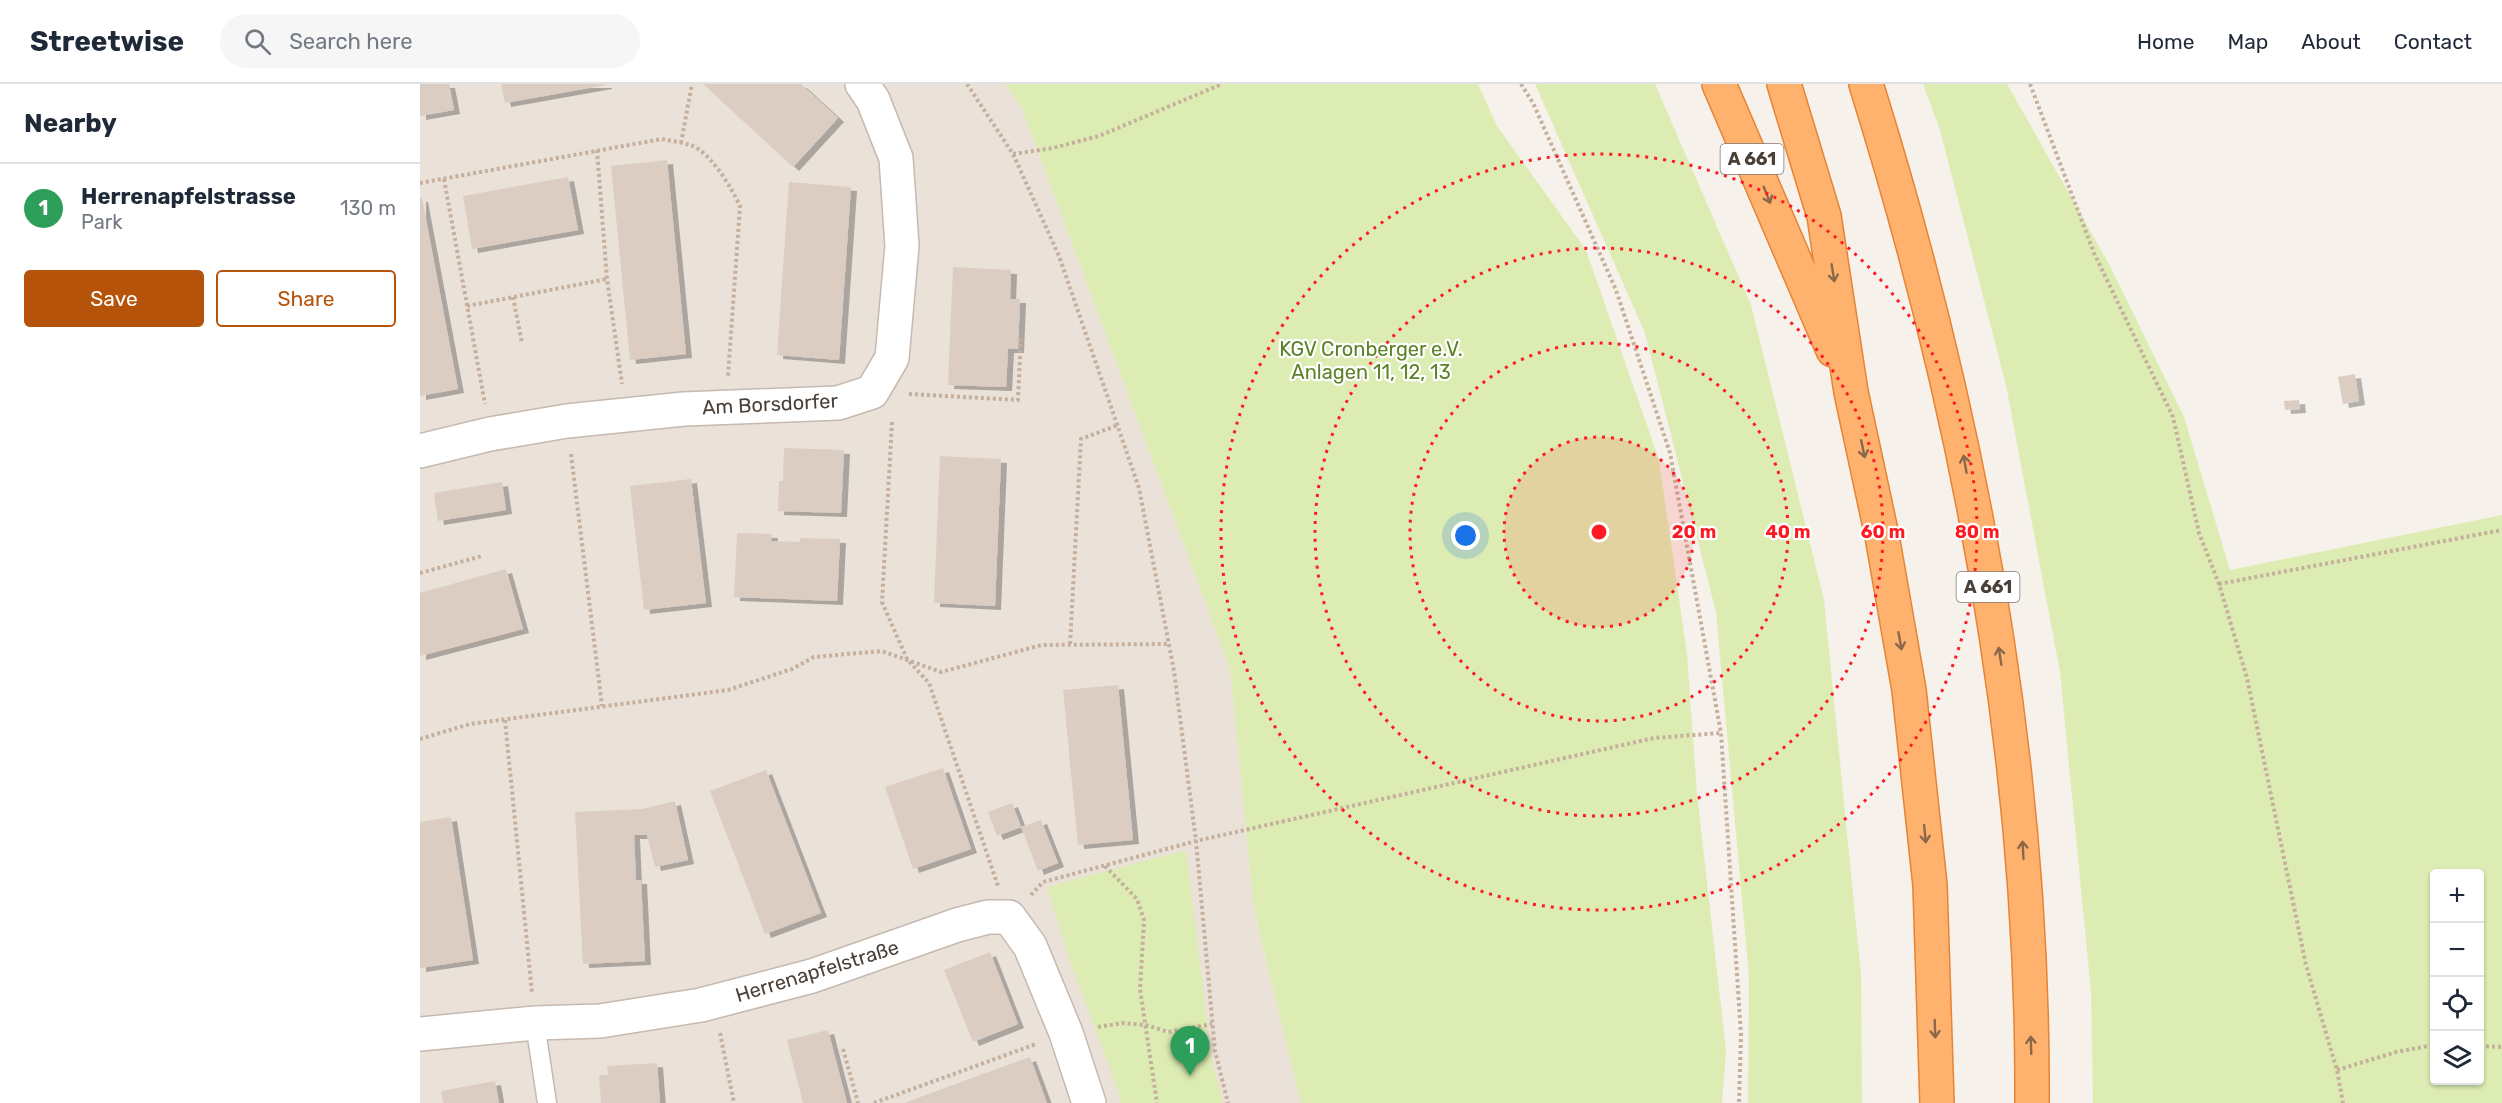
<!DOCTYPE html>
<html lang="en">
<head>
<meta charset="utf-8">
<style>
	body { margin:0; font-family:Rubik,sans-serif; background:#f6f6f7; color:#1f2937 }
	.controls { position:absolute; right:18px; bottom:18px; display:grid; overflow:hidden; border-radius:6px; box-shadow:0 2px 4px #0004 }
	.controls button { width:54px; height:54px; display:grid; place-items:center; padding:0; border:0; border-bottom:2px solid #e0e1e3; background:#fff; color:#1f2937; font:30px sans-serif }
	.you { position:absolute; left:1046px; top:452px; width:21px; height:21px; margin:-15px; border:4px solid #fff; border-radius:50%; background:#1a73e8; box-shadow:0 0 0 9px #1a73e833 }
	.badge { display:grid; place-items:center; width:39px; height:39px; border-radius:50%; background:#b45309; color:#fff; font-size:20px; font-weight:700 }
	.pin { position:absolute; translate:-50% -50px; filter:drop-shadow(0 2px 3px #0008) }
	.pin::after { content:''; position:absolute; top:32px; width:21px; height:18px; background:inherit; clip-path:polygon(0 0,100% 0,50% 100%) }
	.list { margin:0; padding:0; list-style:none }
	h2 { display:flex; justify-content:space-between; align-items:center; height:78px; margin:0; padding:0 24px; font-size:26px }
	h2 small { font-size:20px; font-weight:400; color:#747a83 }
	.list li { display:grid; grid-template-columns:39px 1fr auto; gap:18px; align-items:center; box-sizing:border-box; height:90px; padding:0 24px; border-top:2px solid #e0e1e3 }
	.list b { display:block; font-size:22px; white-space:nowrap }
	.list p { margin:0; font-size:20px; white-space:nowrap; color:#747a83 }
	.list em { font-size:20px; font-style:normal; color:#747a83 }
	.actions { display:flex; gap:12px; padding:18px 24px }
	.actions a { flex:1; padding:14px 0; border:2px solid #b45309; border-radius:6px; text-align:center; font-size:21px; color:#b45309 }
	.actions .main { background:#b45309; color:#fff }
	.icon { flex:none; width:33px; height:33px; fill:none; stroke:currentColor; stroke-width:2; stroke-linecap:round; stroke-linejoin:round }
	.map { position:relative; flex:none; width:2082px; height:1019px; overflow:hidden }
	header { display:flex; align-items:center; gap:36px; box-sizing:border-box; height:84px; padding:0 30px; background:#fff; border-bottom:2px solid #e0e1e3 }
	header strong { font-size:28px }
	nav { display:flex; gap:33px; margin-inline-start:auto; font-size:21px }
	.search { width:420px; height:54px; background:#f6f6f7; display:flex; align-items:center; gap:15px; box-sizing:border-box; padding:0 21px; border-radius:33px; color:#747a83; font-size:22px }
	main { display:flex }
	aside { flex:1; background:#fff }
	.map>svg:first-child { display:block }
</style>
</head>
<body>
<header>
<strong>Streetwise</strong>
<div class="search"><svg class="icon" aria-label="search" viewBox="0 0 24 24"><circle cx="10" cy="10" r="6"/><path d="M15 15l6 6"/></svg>Search here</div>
<nav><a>Home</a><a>Map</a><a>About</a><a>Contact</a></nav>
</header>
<main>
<aside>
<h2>Nearby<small></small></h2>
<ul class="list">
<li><span class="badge" style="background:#2e9e5b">1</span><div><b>Herrenapfelstrasse</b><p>Park</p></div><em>130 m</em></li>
</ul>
<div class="actions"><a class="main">Save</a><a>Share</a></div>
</aside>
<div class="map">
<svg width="2082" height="1019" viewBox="0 0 2082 1019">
	<defs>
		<filter id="shadow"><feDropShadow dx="6" dy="4" stdDeviation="0" flood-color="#0004"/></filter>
	</defs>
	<rect width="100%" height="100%" fill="#f6f1eb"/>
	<path fill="#eae1d9" d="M0,0H585L601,22L810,585L834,827L881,1019H0Z"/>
	<path fill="#ddecb2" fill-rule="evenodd" d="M585,0H1058L1077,42L1166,166L1239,376L1267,570L1277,710L1306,967L1302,1019H881L834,827L810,585L601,22Z
		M1115,0H1235L1331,221L1404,516L1441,891L1442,1019H1328L1329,893L1296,528L1225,249Z
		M1503,0H1587L1690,182L1764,333L1810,486L2082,431V1019H1673L1671,908L1640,588L1586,301L1520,46ZM2014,790H2060V996H2014Z
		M766,766L792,978L803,1019H701L698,1006L650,877L627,803Z"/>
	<path fill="#dccdc2" filter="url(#shadow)" d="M0,0H29L34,26L0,32Z
		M81,0H186V1L85,19Z
		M283,0H381L418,34L373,83Z
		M247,76L266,270L210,276L191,82Z
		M148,93L158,146L52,165L43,112Z
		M369,98L431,103L419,276L357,271Z
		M0,114H2L38,305L0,312Z
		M533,183L591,186L590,215H600L598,265H588L586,303L528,301Z
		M1935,290L1939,317L1923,320L1918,293Z
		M1879,316L1880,325L1865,326L1864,317Z
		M364,364L424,366L421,429L358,427L359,397H363Z
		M520,372L581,375L575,522L514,519Z
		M271,395L286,519L224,526L210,402Z
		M82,398L86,426L18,437L14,409Z
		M317,449L352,450L351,457L380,458V454L420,455L417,517L314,513Z
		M86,485L103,545L0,572V509Z
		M698,601L713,756L658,761L643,606Z
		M523,684L551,765L493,785L465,703Z
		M346,686L401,829L345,850L290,707Z
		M255,717L268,776L235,783L227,751H214L216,796H221L225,877L163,880L155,728L222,725Z
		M592,719L601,743L577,752L568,728Z
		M31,733L53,876L0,884V738Z
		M621,736L638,779L618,787L601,743Z
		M570,868L598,940L553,958L524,886Z
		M408,946L427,1019H383L367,956Z
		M610,973L627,1019H484L560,991Z
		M237,979L240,1019H181L179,991H188L187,982Z
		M75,997L79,1019H23L21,1007Z"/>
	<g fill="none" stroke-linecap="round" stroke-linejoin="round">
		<g stroke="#c6b9af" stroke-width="21">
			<path id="lane" d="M115,939L127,1019"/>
		</g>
		<g stroke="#c6b9af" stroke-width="36">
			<path id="street" d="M0,367L70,350L147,337L264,325L418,319L452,308L472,274L482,162L476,74L453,16L442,0
				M0,950L115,939L180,937L281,921L392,892L537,841L568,833H589L610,862L646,949L669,1019"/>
		</g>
		<g stroke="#e78334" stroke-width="36">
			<path id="highway" d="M1299,0L1413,266
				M1364,0L1404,132L1431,308L1462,452L1489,606L1510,801L1517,1019
				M1446,0C1549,329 1614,673 1612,1019"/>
		</g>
		<path stroke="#c5af9d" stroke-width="4" stroke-dasharray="3 3" stroke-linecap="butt" d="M547,0L593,70L639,172L719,404L754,587L776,757L795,967L808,1019
			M1101,0L1113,19L1196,206L1250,369L1301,649L1321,951L1319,1019
			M1610,0L1674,169L1753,333L1779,449L1799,500L1827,594L1886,881L1917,986L1923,1019
			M261,59L272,0
			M177,66L187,195L202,300
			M593,70L633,64L679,52L802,0
			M24,95L65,320
			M0,99L242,55C251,57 261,58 270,61C290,67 311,103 320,122L308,292
			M93,213L102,259
			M47,222L187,195
			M489,310L598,316L601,251
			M472,338L462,518L487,575L509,599L578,802
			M151,370L182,622
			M0,489L62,472
			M1799,500L2082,446
			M650,560L661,355L698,341
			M85,636L112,909
			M0,655L50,640L308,606L372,585L394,573L462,567L521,588L622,561L749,560
			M685,782L717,815L724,836L720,905L737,1019
			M611,811L623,798L776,757L1234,654L1301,649
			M678,943L703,939L726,941L748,948L792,940
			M300,949L314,1019
			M2060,962L2082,963
			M423,965L438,1019
			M1917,986L1976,968L2014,961
			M454,1019L616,960"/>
		<use href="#lane" stroke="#fff" stroke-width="18"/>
		<use href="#street" stroke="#fff" stroke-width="33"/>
		<use href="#highway" stroke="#ffb26d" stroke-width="33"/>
	</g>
	<defs><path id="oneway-shaft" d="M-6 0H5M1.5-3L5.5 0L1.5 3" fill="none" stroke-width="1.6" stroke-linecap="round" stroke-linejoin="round" transform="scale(1.5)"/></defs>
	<g stroke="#8a684b">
		<use href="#oneway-shaft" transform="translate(1347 111) rotate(68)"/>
		<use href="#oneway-shaft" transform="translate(1413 189) rotate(81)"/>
		<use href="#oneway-shaft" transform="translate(1443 365) rotate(78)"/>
		<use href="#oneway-shaft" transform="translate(1545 380) rotate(-100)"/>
		<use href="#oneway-shaft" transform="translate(1480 557) rotate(80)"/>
		<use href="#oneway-shaft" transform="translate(1580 572) rotate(-99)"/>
		<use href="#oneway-shaft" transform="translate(1505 750) rotate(84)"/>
		<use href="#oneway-shaft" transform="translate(1603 766) rotate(-93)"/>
		<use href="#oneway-shaft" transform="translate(1515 945) rotate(88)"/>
		<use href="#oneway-shaft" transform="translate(1611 961) rotate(-92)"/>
	</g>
	<circle cx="1179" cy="448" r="95" fill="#ff1923" fill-opacity=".12"/>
	<g fill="none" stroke="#ff1923" stroke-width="3" stroke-dasharray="3 6">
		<circle cx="1179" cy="448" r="95"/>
		<circle cx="1179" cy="448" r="189"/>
		<circle cx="1179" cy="448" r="284"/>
		<circle cx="1179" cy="448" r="378"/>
	</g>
	<g text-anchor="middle" stroke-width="4.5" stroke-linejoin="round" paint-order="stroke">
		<g fill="#fff" stroke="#817974" stroke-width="1.5">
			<rect x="1300.5" y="60" width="63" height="30" rx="4.5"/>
			<rect x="1536.5" y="488" width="63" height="30" rx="4.5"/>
		</g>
		<g font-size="18" font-weight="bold" fill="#4b4038">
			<text x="1332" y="81">A 661</text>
			<text x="1568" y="509">A 661</text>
		</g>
		<g font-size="20" fill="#5b8226" stroke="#fff">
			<text x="951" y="272">KGV Cronberger e.V.<tspan x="951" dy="23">Anlagen 11, 12, 13</tspan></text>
		</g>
		<g font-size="20" fill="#4b4038" stroke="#fff">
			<text transform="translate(350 320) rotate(-3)" y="7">Am Borsdorfer</text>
			<text transform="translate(397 887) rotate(-17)" y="7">Herrenapfelstraße</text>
		</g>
	</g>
	<circle cx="1179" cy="448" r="9" fill="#ff1923" stroke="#fff" stroke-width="3"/>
	<g font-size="18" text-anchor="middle" font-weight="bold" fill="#ff1923" stroke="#fff" stroke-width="4.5" stroke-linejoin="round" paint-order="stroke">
		<text x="1274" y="454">20 m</text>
		<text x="1368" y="454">40 m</text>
		<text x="1463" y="454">60 m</text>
		<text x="1557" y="454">80 m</text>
	</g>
</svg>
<div class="controls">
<button>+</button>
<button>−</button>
<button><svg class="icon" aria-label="locate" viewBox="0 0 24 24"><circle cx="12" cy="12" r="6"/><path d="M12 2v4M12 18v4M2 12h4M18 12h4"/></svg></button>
<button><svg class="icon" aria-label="layers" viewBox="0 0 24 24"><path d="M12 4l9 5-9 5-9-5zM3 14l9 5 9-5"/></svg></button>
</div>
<div class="you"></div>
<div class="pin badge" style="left:770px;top:992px;background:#2e9e5b">1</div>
</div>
</main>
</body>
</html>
